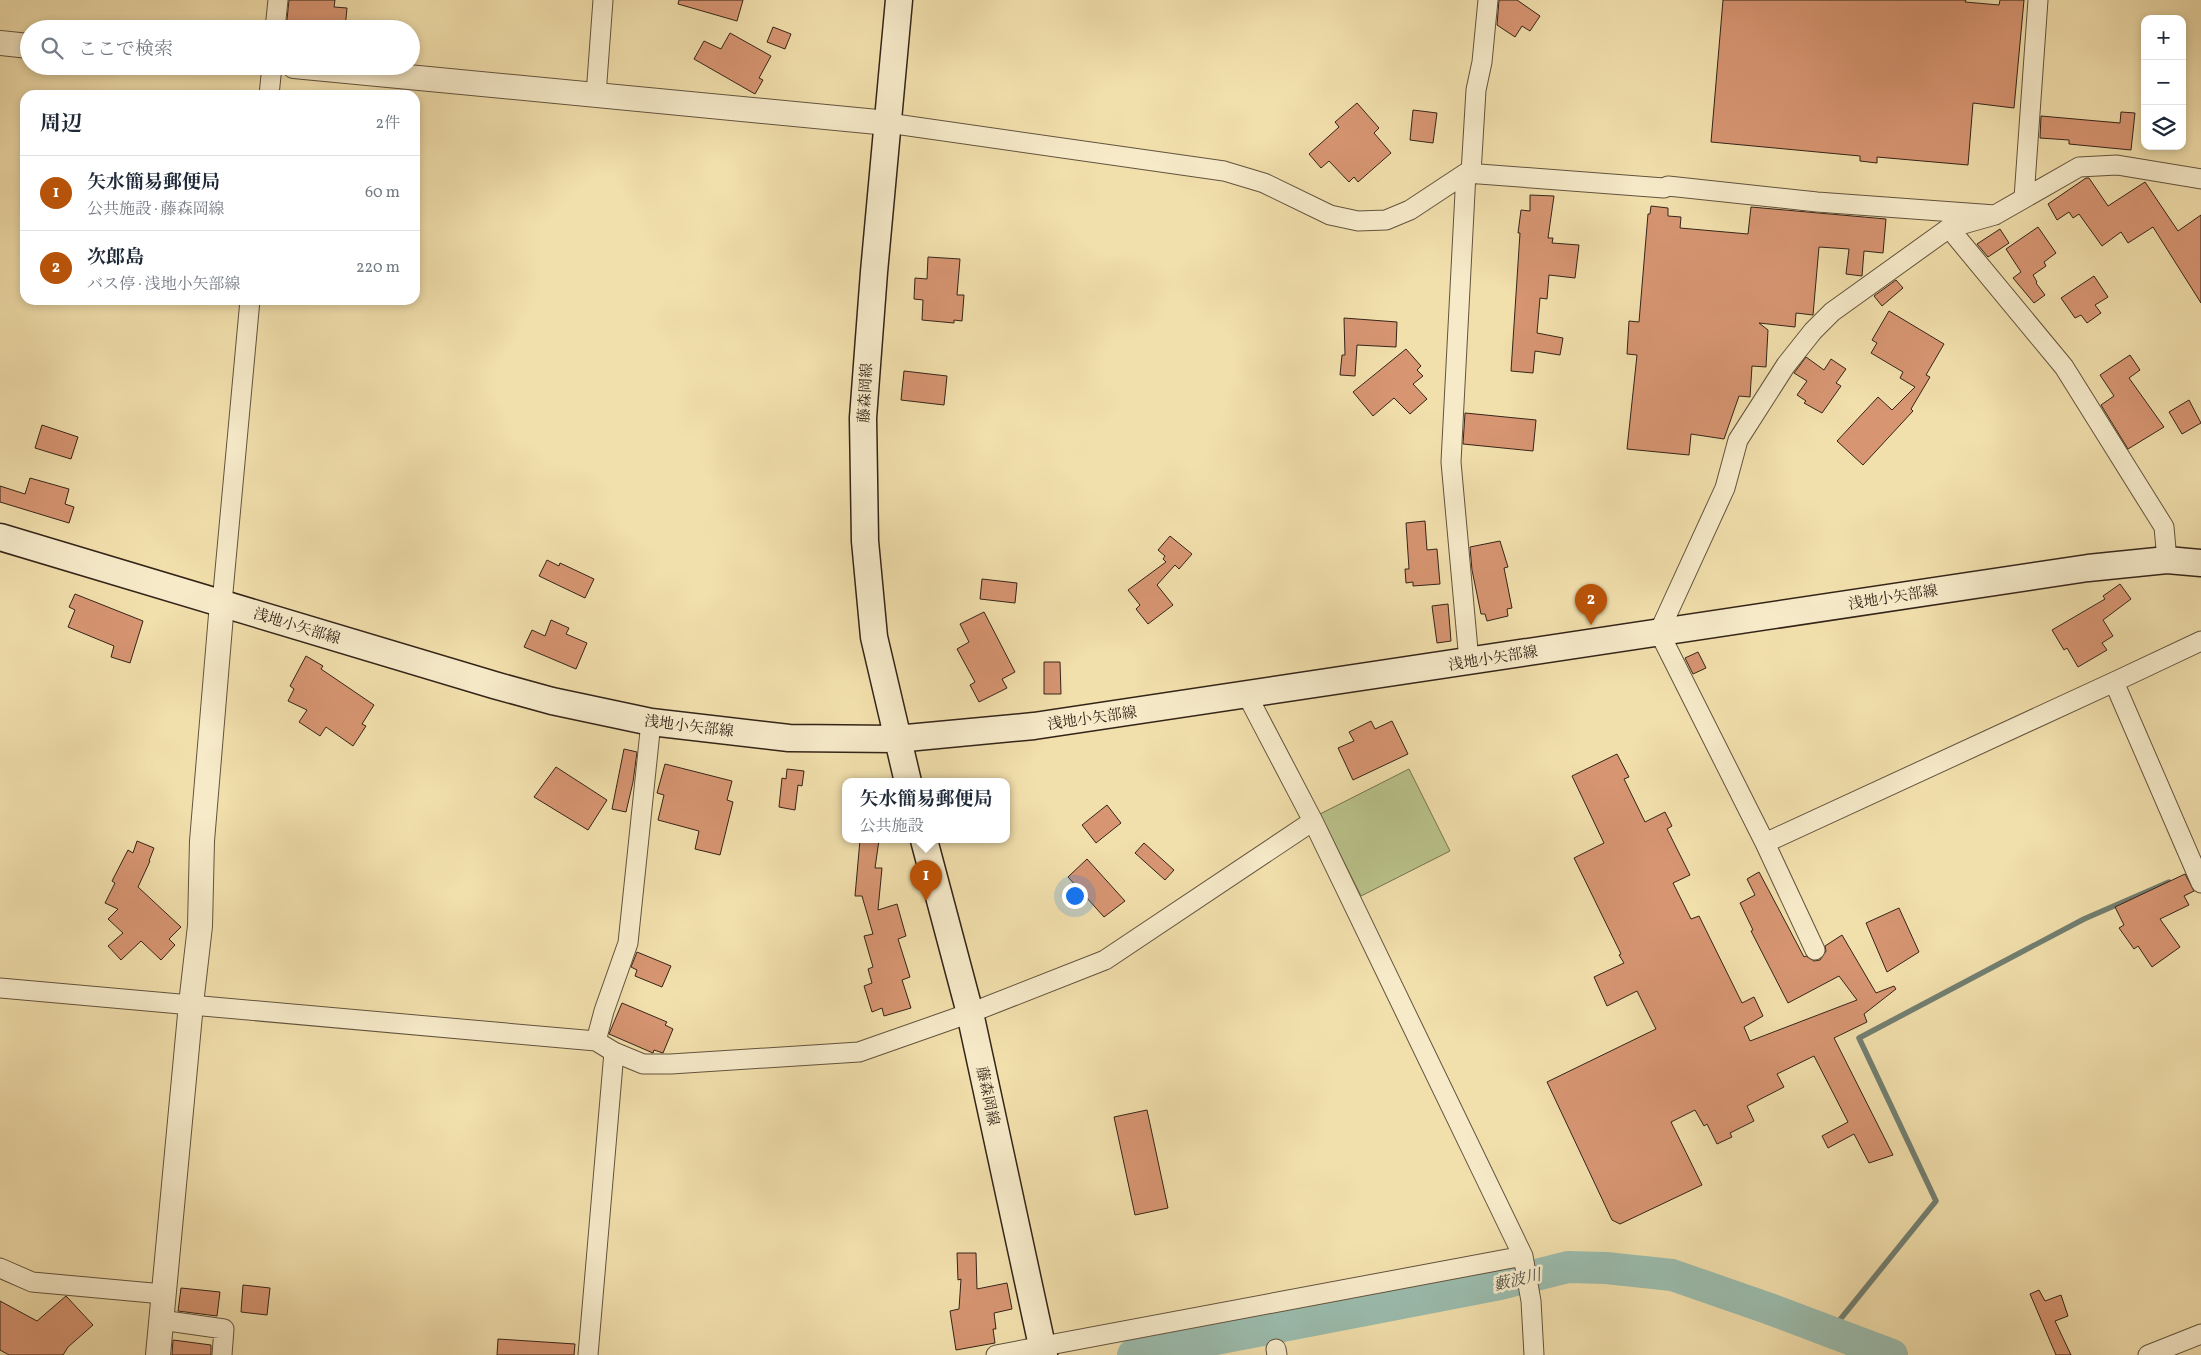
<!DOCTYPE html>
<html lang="ja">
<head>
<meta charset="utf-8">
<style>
	body { margin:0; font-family:Vollkorn,"Noto Serif JP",serif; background:#f6f6f7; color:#1f2937 }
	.controls { position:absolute; right:15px; top:15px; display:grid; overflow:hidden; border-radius:10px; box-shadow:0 2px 8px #0003 }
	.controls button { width:45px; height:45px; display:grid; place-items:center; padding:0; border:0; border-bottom:1px solid #e0e1e3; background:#fff; color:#1f2937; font:25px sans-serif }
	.you { position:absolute; left:1074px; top:895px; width:18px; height:18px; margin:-12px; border:4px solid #fff; border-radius:50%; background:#1a73e8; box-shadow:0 0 0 8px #1a73e833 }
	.badge { display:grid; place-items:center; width:32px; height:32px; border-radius:50%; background:#b45309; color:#fff; font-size:16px; font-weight:700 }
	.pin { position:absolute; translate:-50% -41px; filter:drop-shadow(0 1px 2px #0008) }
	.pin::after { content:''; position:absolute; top:26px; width:18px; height:15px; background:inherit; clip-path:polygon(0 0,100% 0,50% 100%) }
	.popup { position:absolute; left:842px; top:778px; width:168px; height:65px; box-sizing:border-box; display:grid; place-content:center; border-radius:10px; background:#fff; filter:drop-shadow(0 1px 4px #0005); font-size:16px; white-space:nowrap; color:#747a83 }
	.popup b { font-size:19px; color:#1f2937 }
	.popup::after { content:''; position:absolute; left:50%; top:100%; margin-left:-10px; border:10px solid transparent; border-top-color:#fff }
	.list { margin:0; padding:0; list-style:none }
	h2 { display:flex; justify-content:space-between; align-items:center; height:65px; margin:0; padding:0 20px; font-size:21px }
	h2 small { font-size:16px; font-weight:400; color:#747a83 }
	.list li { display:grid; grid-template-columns:32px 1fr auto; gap:15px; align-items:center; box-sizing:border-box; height:75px; padding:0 20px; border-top:1px solid #e0e1e3 }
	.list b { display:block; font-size:19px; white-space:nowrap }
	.list p { margin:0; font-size:16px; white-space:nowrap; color:#747a83 }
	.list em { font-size:16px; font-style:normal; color:#747a83 }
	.icon { flex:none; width:28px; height:28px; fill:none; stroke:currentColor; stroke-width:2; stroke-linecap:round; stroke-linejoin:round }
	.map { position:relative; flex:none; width:2201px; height:1355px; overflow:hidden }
	.search { position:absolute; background:#fff; box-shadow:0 2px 8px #0003; left:20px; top:20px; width:400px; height:55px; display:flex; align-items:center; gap:12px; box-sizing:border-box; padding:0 18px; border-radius:28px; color:#747a83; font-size:19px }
	.panel { position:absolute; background:#fff; box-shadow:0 2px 8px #0003; left:20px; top:90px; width:400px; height:215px; border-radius:15px }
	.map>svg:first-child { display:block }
</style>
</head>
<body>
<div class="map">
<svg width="2201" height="1355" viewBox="0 0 2201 1355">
	<rect width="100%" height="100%" fill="#f1dfac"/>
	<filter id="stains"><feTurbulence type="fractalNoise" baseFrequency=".004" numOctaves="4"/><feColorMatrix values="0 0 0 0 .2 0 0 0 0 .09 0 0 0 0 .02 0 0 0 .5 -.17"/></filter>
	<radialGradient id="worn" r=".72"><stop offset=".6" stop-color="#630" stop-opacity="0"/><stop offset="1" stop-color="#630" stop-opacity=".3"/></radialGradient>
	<path fill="#b9c28a" stroke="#767351" d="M1409,769L1450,851L1361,896L1320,814Z"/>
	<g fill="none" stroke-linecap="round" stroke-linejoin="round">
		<path stroke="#727f71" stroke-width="5.5" d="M1830,1332L1936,1201L1859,1038L2084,919L2169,882"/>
		<path stroke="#9bbcad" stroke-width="32" d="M1133,1355L1500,1284L1568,1267L1606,1268L1672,1275L1770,1309L1892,1355"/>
	</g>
	<path fill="#d79572" stroke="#342418" d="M289,0H335L334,7L347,8L345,29H286Z
		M679,0H743L737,21L678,4Z
		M1499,0H1517L1540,16L1530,31L1522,26L1515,37L1497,25Z
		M1723,0H1966L1965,2L1999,5L2000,0H2024L2014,108L1973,103L1968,165L1877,157V163L1860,161V156L1711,142Z
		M773,27L791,34L785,49L767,42Z
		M730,33L771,56L759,78L763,80L755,94L694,59L704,41L721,49Z
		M1357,103L1379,128L1374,133L1391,153L1358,182L1354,177L1349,182L1329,161L1321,168L1309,154L1339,127L1335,122Z
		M1413,110L1437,113L1433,143L1410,140Z
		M2121,112L2135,113L2131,150L2069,144V140L2040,138L2041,116L2120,123Z
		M2086,178H2089L2108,206L2145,182L2178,231L2201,215V303L2153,227L2128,243L2121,232L2102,246L2079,214L2073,218L2069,212L2057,220L2048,204Z
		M1530,195L1554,196L1548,238H1553L1552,243L1579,245L1575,278L1549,275L1547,299L1540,298L1537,333L1563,338L1560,355L1535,351L1533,373L1511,371L1520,233H1518L1521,210L1530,211Z
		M1651,206L1668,208V216L1681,217L1680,228L1748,234L1751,207L1886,219L1883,253L1864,251L1862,276L1846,274L1849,249L1819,247L1813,315L1796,313L1795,327L1759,323L1768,330L1766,367L1752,366L1750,397L1739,396L1724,439L1691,434L1689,455L1627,449L1637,355L1627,354L1629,321L1639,322L1648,214H1650Z
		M2038,227L2056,253L2044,262L2046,266L2033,275L2037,282L2036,283L2045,295L2034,303L2013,278L2021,272L2006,249Z
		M2000,229L2009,243L1988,257L1977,244Z
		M928,257L960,259L957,295H964L962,321L954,320V323L922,320L923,300L914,299L915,278L927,279Z
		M2094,276L2108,297L2095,305L2101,313L2087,323L2081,315L2075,318L2061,298Z
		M1896,280L1903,288L1882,306L1874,296Z
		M1889,311L1944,344L1926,375L1930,377L1911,409L1913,411L1863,465L1837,441L1878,397L1892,410L1915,387L1900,378L1903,372L1871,353L1877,343L1872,340Z
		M1344,318L1397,322L1396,347L1357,345L1355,376L1340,375L1342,355H1345Z
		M1406,349L1421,366L1417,370L1423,376L1413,384L1427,399L1410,414L1394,398L1373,416L1353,392Z
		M2130,355L2140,370L2129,378L2164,427L2128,449L2101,405L2114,396L2100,375Z
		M1806,357L1824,370L1831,359L1846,369L1836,383L1841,386L1822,413L1804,403L1806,401L1797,395L1807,381L1794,373Z
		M904,371L947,376L944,405L901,400Z
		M2189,400L2201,423L2182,434L2169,412Z
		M1465,413L1536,420L1533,451L1463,444Z
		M42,425L78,437L71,459L35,448Z
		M30,478L69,489L65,504L74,507L69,523L0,502V486L25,494Z
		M1425,521L1427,550L1437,549L1440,584L1413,586V582L1406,583L1405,569H1409L1406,523Z
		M1170,536L1192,554L1179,569L1175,565L1157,585L1173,605L1148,624L1136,609L1140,605L1128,590L1166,562L1163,559L1165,556L1158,550Z
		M1500,541L1508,567L1504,568L1512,608L1507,609L1508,616L1487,621L1485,614H1481L1472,570L1470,547Z
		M547,560L559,566L560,563L594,579L585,598L539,576Z
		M982,579L1017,583L1015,603L980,599Z
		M2120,584L2131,599L2103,620L2113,636L2102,643L2107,650L2078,667L2067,648L2064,650L2052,630L2105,599L2103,596Z
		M75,594L143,621L130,663L111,657L114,646L68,627L75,610L69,607Z
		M1448,604L1451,641L1437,643L1432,606Z
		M984,612L1015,672L1002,679L1007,688L979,702L970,685L975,682L957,649L969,642L960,624Z
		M551,620L569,628L566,634L587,643L576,669L524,647L532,630L545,636Z
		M1698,652L1706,668L1693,674L1685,658Z
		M306,656L323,666L321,669L374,705L362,724L366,726L353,746L326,727L320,736L299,722L307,710L288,701L294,689L290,686Z
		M1044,662H1060L1061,694H1044Z
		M1371,721L1375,729L1392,721L1408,754L1353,780L1338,748L1354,741L1349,732Z
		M624,749L637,752L633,782L626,812L612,809Z
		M1617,754L1629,777L1624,779L1645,822L1665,812L1672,826L1667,829L1690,875L1673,883L1691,919L1699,916L1742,1003L1754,997L1763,1016L1744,1027L1750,1041L1857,1000L1839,976L1788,1003L1751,931L1753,930L1740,903L1755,895L1747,879L1759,872L1804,957L1806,956L1814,961L1820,960L1826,951L1825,946L1842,935L1876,993L1894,986L1896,989L1864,1014L1867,1022L1834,1038L1893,1155L1869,1163L1854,1134L1828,1148L1822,1136L1848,1122L1814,1056L1777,1074L1784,1087L1747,1106L1754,1121L1730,1133L1732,1137L1717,1144L1707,1124L1704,1126L1695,1110L1671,1122L1702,1185L1620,1224L1612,1220L1547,1082L1656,1029L1637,991L1607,1006L1594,977L1624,963L1619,955L1621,954L1574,858L1604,843L1572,776Z
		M665,764L732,781L727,800L733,802L720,855L695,849L699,831L658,820L664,795L657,793Z
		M556,767L607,800L588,830L534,797Z
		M787,769L804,771L802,786L798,785L795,810L779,807L782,778L786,779Z
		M1107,805L1121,823L1096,843L1082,825Z
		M860,840H879L875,868H882L878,910L897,904L906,936L898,939L910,977L902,980L911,1008L884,1016L882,1008L872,1012L864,986L872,983L868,969L873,967L864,936L873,934L862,896H855Z
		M137,841L154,848L149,861H150L138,887L181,927L169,939L175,945L161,960L141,941L121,960L108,946L123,933L108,919L118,909L105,903L115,883L112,881L128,850L133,853Z
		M1144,843L1174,870L1165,880L1135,853Z
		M1087,859L1125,901L1104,917L1068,877Z
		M2185,874L2194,891L2184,896L2189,905L2160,919L2180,947L2152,967L2138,946L2134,949L2119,928L2124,925L2115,907Z
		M1899,908L1919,952L1887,972L1866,923Z
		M637,952L671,966L662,987L635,976L637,970L631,967Z
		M622,1003L667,1022L665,1025L673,1029L663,1053L654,1050L653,1053L609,1034Z
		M1147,1110L1168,1208L1135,1215L1114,1117Z
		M957,1253H976L977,1289L1007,1283L1012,1309L994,1313L996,1329H993L995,1343L956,1350L950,1311L959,1309L961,1279L958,1280Z
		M243,1285L270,1288L267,1315L241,1312Z
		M181,1288L220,1292L217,1316L178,1311Z
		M2039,1290L2045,1301L2061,1295L2068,1316L2055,1321L2071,1355H2056L2030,1294Z
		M66,1296L93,1325L68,1347L63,1355H9L0,1350V1301L37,1321Z
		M498,1339L575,1344L574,1355H497Z
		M173,1340L211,1345V1355H172Z"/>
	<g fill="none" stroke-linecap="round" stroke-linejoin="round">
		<g stroke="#63533d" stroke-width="21">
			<path id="minor" d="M275,29L278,0
				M269,95L272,66
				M596,95L603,0
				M888,123L1224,171L1264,183L1330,215L1358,221L1386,220L1410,210L1466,173L1664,188L1668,186L1817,202L1995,215
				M1466,173L1451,462L1469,661
				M1471,173L1476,90L1482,62L1488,0
				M2024,198L2038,0
				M1949,228L2064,367L2164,527L2167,560
				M222,603L250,300
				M2114,682L2201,883
				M1247,695L1313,821L1523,1256L1531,1301L1534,1355
				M1765,843L2114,682L2201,641
				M1815,950L1765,843L1659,632L1725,488L1738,440L1786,365L1813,331L1832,312L1949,228L1995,215L2079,167L2117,165L2201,179
				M0,988L596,1041L614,1052L643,1064H671L859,1052L970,1013L1105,960L1313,821
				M596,1041L604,1011L628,943L651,722
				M0,1268L32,1282L163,1294
				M161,1320L224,1329L222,1355
				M1276,1349L1277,1355
				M588,1355L614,1052
				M996,1355L1523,1256
				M2148,1355L2201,1334"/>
		</g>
		<g stroke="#63533d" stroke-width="26">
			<path id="tertiary" d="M0,43L29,46
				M294,66L888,123
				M158,1355L191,1004L200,926L202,841L222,603"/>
		</g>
		<g stroke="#342418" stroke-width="29">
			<path id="secondary" d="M899,0L874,272L863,418L865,541L874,637L908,782
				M0,537L494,685L552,701L651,722L789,738L896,739L1034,726L2088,568L2167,560L2201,563
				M924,840L970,1013L1044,1355"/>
		</g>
		<use href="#minor" stroke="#f6eac9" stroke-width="19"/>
		<use href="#tertiary" stroke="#f6eac9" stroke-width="24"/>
		<use href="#secondary" stroke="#f6eac9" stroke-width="26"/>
	</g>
	<g text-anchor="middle" stroke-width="5" stroke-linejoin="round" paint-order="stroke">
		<g font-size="15" fill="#342418" stroke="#f6eac9">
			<text transform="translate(865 393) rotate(-87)" y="5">藤森岡線</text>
			<text transform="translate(1893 597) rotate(-9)" y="5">浅地小矢部線</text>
			<text transform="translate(297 626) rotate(17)" y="5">浅地小矢部線</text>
			<text transform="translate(1493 658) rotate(-9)" y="5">浅地小矢部線</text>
			<text transform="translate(1092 718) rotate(-8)" y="5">浅地小矢部線</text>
			<text transform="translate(689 726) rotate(7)" y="5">浅地小矢部線</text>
			<text transform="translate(988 1096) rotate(78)" y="5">藤森岡線</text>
		</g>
		<g font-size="16" font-style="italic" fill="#535245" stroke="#f6eac9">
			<text transform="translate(1517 1279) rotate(-13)" y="6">藪波川</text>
		</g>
	</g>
	<rect width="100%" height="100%" filter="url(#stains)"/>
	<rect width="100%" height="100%" fill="url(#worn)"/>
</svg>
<div class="controls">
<button>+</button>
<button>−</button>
<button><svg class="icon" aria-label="layers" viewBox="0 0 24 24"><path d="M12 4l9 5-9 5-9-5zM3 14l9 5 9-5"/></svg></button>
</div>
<div class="you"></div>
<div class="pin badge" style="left:926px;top:901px">1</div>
<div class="popup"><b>矢水簡易郵便局</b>公共施設</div>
<div class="pin badge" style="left:1591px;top:625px">2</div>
<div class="search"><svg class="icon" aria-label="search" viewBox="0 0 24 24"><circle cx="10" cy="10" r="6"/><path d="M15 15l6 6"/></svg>ここで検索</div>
<section class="panel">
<h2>周辺<small>2件</small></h2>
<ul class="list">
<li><span class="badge">1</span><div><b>矢水簡易郵便局</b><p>公共施設 · 藤森岡線</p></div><em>60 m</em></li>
<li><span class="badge">2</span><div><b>次郎島</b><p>バス停 · 浅地小矢部線</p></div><em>220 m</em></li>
</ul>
</section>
</div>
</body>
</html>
